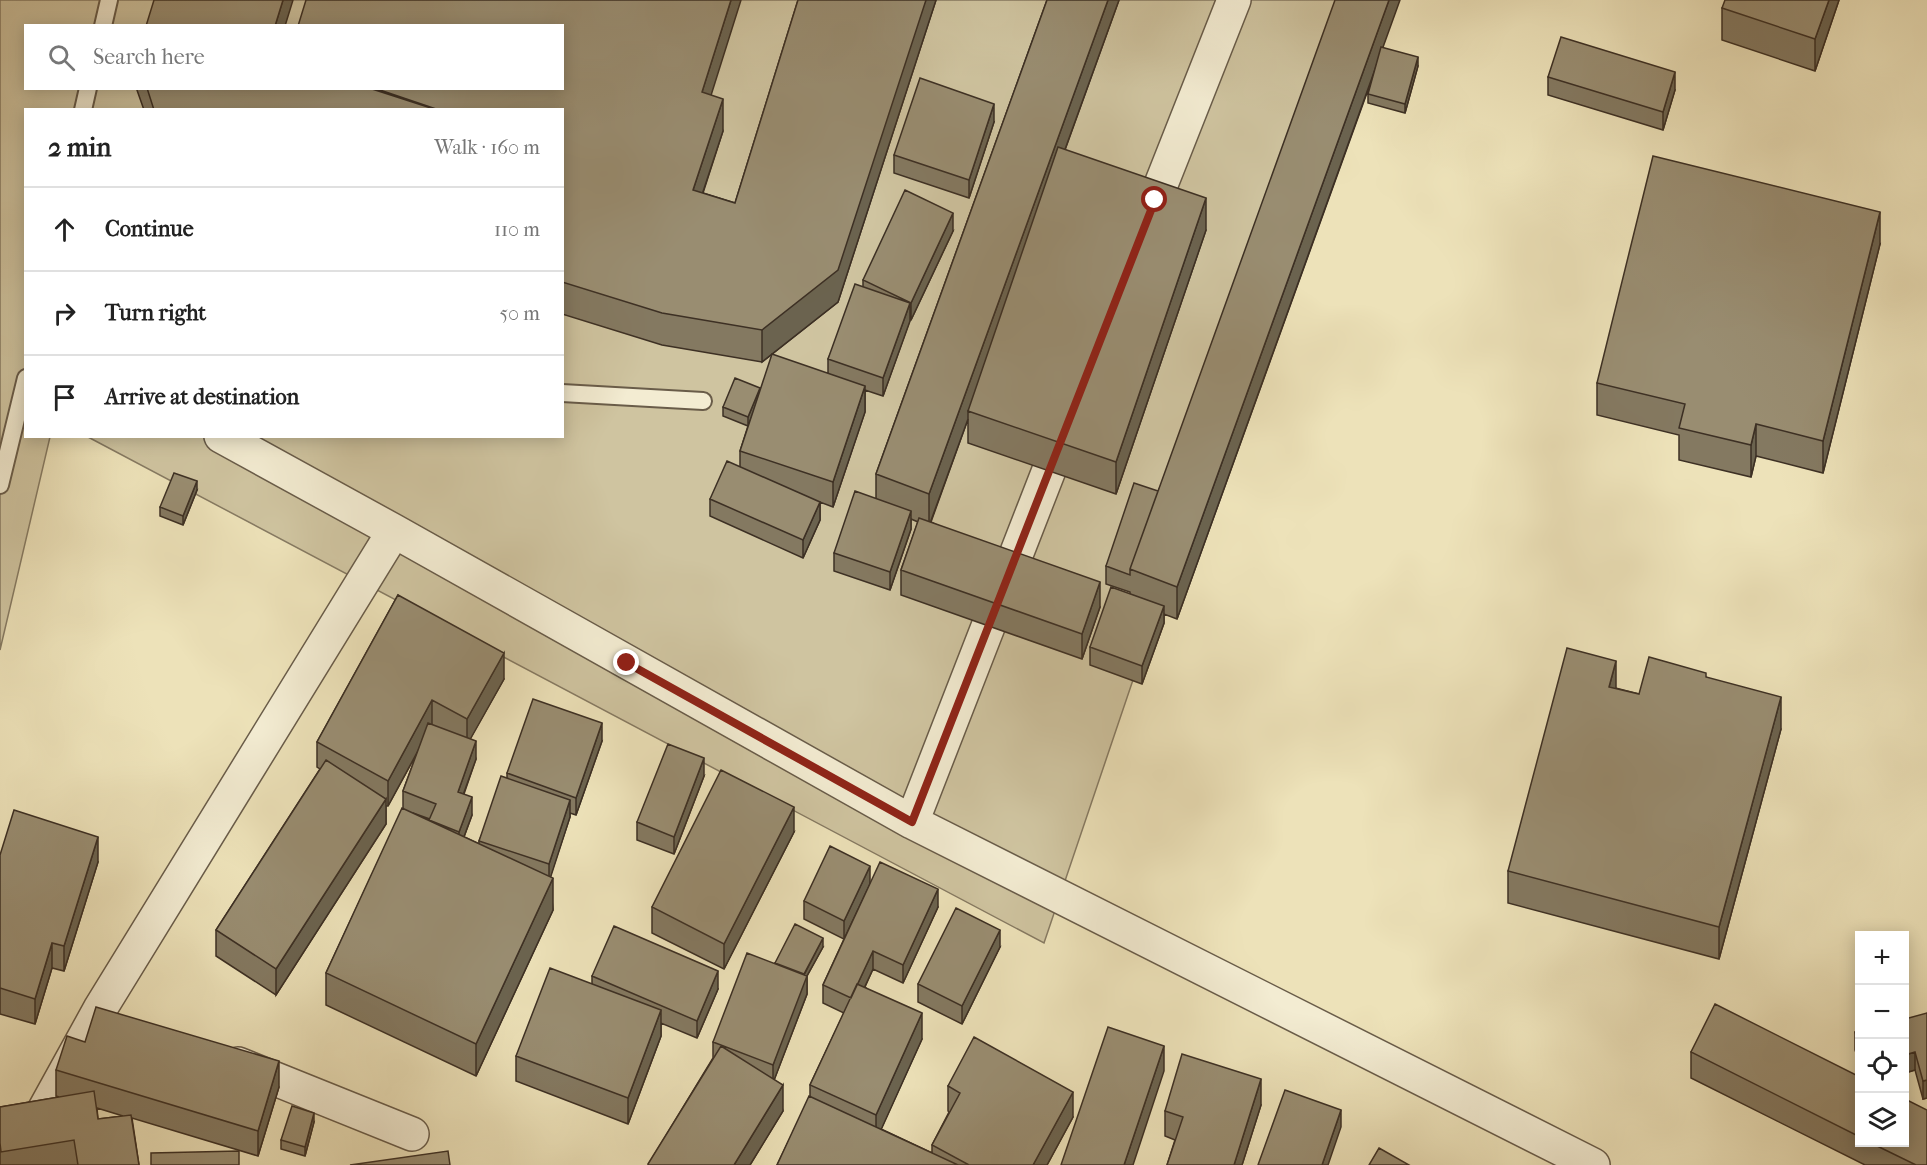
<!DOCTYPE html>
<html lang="en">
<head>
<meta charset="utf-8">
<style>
	body { margin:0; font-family:"IM FELL French Canon",serif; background:#f2f2f2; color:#222 }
	.controls { position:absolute; right:18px; bottom:18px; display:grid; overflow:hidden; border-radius:0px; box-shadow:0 3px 15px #0003 }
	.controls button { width:54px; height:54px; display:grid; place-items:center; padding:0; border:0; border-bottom:2px solid #e0e0e0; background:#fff; color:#222; font:30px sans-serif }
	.stop { position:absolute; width:18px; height:18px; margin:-14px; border:4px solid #8f2418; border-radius:50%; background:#fff }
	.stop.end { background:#8f2418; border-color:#fff; box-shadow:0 2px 6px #0008 }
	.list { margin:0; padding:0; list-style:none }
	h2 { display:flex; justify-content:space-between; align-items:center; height:78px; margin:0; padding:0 24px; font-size:26px }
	h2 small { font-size:20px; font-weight:400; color:#767676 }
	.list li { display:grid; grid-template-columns:39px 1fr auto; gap:18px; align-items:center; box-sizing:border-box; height:84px; padding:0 24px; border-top:2px solid #e0e0e0 }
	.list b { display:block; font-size:22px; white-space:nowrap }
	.list em { font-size:20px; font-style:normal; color:#767676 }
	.icon { flex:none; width:33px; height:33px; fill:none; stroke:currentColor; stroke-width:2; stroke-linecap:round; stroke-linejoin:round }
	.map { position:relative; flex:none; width:1927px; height:1165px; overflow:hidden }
	.search { position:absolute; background:#fff; box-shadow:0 3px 15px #0003; left:24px; top:24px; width:540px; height:66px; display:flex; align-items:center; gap:15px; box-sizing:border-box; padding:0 21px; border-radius:0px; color:#767676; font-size:22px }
	.panel { position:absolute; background:#fff; box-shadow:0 3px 15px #0003; left:24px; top:108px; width:540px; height:330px; border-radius:0px }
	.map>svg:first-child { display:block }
</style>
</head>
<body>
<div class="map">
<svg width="1927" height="1165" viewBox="0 0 1927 1165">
	<rect width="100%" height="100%" fill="#ede2b9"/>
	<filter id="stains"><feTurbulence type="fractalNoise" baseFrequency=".00333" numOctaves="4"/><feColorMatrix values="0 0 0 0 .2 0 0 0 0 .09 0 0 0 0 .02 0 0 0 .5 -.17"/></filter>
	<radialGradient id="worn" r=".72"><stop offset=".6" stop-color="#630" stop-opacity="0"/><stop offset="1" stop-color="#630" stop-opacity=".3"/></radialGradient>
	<path fill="#cfc4a0" stroke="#867a62" stroke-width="1.5" fill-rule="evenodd" d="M0,0H1363L1044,943L88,437L562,436V110H26V436L50,437L0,650ZM26,26H562V88H26Z"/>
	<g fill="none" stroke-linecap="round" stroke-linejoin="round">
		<g stroke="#695c49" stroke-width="20">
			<path id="lane" d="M103,26L109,0
				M83,110L88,88
				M562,393L703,401
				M0,485L26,378"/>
		</g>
		<g stroke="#695c49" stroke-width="36">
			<path id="street" d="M1145,225L1234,0
				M221,436L394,531L912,822L1593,1165
				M912,822L1065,429
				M238,1064L412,1134
				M14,1165L100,1009L394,531"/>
		</g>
		<use href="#lane" stroke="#f3ecd2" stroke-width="16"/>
		<use href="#street" stroke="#f3ecd2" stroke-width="33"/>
	</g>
	<path fill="#847961" stroke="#3d3024" stroke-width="1.5" fill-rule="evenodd" d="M798,0H936L838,302L762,362L662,345L562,314V110H144L137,90V88H562L711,95L723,131L703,193L735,203Z
		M1047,0H1119L1065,150L1206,230L1116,494L968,443V419L931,522L1100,607L1082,659L901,595V570L918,522L911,519V529L890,590L834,571V553L876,498V474Z
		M1839,0L1815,71L1722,40V8Z
		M1383,48L1418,66L1405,113L1368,103V94L1372,79L1177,619L1164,614V623L1142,684L1090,665V647L1130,594V592L1106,584V566L1158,491Z
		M1548,77L1675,90L1663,130L1548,95Z
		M994,122L969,198L894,173V155Z
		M953,231L911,320H910L883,396L865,390V412L833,507L820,502V520L803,558L710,516V499L740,467V451L748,426L723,416V407L828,373V359L863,286V280Z
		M1880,244L1823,473L1756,456L1751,477L1679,460V435L1597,415V383Z
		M197,490L183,525L160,516V507Z
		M398,595L504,679L470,739L476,759L464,794L472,815L464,837L479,844V841L507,778V773L602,741L576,815L570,813V817L550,877L553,910L476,1076L326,1005V973L403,808V791L417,753L388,806H386V824L276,995L216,956V930L320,769L317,767V742ZM413,813L430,819L429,820Z
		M1706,677L1781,729L1719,959L1508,903V871L1616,688L1639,694Z
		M704,776L674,854L637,840V822Z
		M794,832L724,969L652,933V907Z
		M0,855L98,862L64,971L52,968L35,1024L0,1014Z
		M870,884L938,907L903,983L873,969L865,987L922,1039L881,1129L932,1153V1145L949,1112L948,1111V1086L1073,1117L1047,1165H777L810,1097V1085L844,1013L823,1003V985L844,939L804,919V901Z
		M823,947L807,976V994L774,1080L783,1111L750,1165H648L713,1058V1042L775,963Z
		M1000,947L962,1024L918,1002V984Z
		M592,976L718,989L697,1038L661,1023V1036L628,1124L516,1081V1056L592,984Z
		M1927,1013V1098L1923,1099L1915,1070L1905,1073Z
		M1860,1031V1066L1855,1050V1032Z
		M85,1042L279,1087L258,1156L132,1118L139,1165H0V1107L59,1097L56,1096V1070ZM97,1108L123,1116L98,1119Z
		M1691,1052L1860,1077V1143H1905L1927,1165H1865L1691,1078Z
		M1261,1105L1242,1165H1167L1175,1140L1165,1136V1111Z
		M314,1122L305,1156L281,1149V1140Z"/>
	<path fill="#6b634f" stroke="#3d3024" stroke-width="1.5" d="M283,0H293L285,26H275Z
		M731,0H741L702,124V92Z
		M926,0H936L838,302L762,362V330Z
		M1108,0H1119L970,412L968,411V419L929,526V494Z
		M1389,0H1400L1177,619V587Z
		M1829,0H1839L1815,71V39Z
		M1418,57V66L1405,113V104Z
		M1675,72V90L1663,130V112Z
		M723,99V131L693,222V190Z
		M994,104V122L969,198V180Z
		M1206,198V230L1116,494V462Z
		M1880,212V244L1823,473V441Z
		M953,213V231L911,320V303Z
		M910,303V321L883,396V378Z
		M865,386V412L833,507V482Z
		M760,388V397L748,426V417Z
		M1756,424V456L1751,477V445Z
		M197,481V490L183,525V516Z
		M820,502V520L803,558V540Z
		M911,511V529L890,590V572Z
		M1100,582V607L1082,659V634Z
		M1164,606V623L1142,684V666Z
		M504,653V679L467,745V719Z
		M1616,661V693L1609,687Z
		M1781,697V729L1719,959V927Z
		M432,700V725L388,806V781Z
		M602,723V741L576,815V798Z
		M476,741V759L458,809V792Z
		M704,758V776L674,854V837Z
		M472,797V815L459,850V832Z
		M386,799V824L276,995V969Z
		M570,800V817L549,882V864Z
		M794,807V832L724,969V944Z
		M98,837V862L64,971V946Z
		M870,866V884L844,939V921Z
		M553,878V910L476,1076V1044Z
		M938,889V907L903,983V965Z
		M1000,930V947L962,1024V1006Z
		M823,938V947L807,976V994L773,1083V1065L801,981Z
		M52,943V968L35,1024V999Z
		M873,951V969L851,1016V998Z
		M718,971V989L697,1038V1021Z
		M661,1010V1036L628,1124V1098Z
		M922,1013V1039L876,1141V1115Z
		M1164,1046V1071L1133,1165H1124Z
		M1915,1052V1070L1905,1073V1055Z
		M279,1061V1087L258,1156V1131Z
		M1261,1079V1105L1242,1165H1234Z
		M1927,1080V1098L1923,1099V1081Z
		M783,1085V1111L750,1165H734Z
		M1073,1092V1117L1047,1165H1033Z
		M1341,1110V1127L1328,1165H1322Z
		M314,1113V1122L305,1156V1147Z"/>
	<path fill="#998d71" stroke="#3d3024" stroke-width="1.5" d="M154,0H283L275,26H146Z
		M306,0H731L702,92L723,99L693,190L735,203L798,0H926L838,270L762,330L662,313L562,282V110H439L374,88H562V26H298Z
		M1047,0H1108L929,494L876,474Z
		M1335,0H1389L1177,587L1130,569Z
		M1725,0H1829L1815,39L1722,8Z
		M1561,37L1675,72L1663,112L1548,77Z
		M1381,47L1418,57L1405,104L1368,94Z
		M920,78L994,104L969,180L894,155Z
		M147,88H369L437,110H154Z
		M1058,147L1206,198L1116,462L968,411Z
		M1653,156L1880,212L1823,441L1756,424L1751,445L1679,428L1685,404L1597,383Z
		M905,190L953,213L911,303L863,280Z
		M855,284L910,303L883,378L828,359Z
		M772,354L865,386L833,482L740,451Z
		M735,378L760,388L748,417L723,407Z
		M727,461L820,502L803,540L710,499Z
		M174,473L197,481L183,516L160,507Z
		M1134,483L1158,491L1130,569V575L1106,566Z
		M855,491L911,511L890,572L834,553Z
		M919,518L1100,582L1082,634L901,570Z
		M1111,587L1164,606L1142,666L1090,647Z
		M398,595L504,653L467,719L432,700L388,781L317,742Z
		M1567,648L1616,661L1609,687L1639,694L1649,657L1706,673V677L1781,697L1719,927L1508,871Z
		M533,699L602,723L576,798L507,773Z
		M428,723L476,741L458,792L472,797L459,832L429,820L436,804L403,791Z
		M668,744L704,758L674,837L637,822Z
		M326,760L386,799L276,969L216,930Z
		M721,770L794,807L724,944L652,907Z
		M501,776L570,800L549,864L479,841Z
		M402,808L553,878L476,1044L326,973Z
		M14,810L98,837L64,946L52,943L35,999L0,988V855Z
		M830,846L870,866L844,921L804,901Z
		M880,862L938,889L903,965L873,951L851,998L823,985Z
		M956,908L1000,930L962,1006L918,984Z
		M795,924L823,938L804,974L775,963Z
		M614,926L718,971L697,1021L592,976Z
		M747,953L807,976L773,1065L713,1042Z
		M550,968L661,1010L628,1098L516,1056Z
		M857,984L922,1013L876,1115L810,1085Z
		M1715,1004L1860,1077V1137L1691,1052Z
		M96,1007L279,1061L258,1131L56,1070L67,1036L85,1042Z
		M1927,1013V1080L1923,1081L1915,1052L1905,1055V1019Z
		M1108,1027L1164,1046L1124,1165H1061Z
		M1860,1031V1048L1855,1032Z
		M974,1037L1073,1092L1033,1165H969L932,1145L960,1093L948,1086Z
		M721,1046L783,1085L734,1165H649L648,1164Z
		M1182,1054L1261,1079L1234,1165H1167L1183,1117L1165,1111Z
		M1285,1090L1341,1110L1322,1165H1258Z
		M94,1091L98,1119L131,1115L139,1165H78L74,1140L1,1152L0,1143V1107Z
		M809,1096L958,1165H777Z
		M1905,1099L1927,1110V1165H1916L1871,1143H1905Z
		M292,1106L314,1113L305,1147L281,1140Z
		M1379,1148L1409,1165H1369Z
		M239,1151V1165H151V1153Z
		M448,1151L450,1165H350Z"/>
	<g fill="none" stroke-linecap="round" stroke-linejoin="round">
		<path stroke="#8f2418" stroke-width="8" d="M627,663L912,822L1155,200"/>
	</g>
	<rect width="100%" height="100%" filter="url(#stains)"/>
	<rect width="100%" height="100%" fill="url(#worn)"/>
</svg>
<div class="controls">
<button>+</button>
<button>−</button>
<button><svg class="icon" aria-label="locate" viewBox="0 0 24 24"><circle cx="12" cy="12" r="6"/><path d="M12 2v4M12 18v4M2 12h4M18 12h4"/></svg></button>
<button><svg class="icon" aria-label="layers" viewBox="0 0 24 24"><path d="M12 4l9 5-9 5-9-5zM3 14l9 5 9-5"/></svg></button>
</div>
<div class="stop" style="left:1155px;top:200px"></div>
<div class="stop end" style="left:627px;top:663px"></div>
<div class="search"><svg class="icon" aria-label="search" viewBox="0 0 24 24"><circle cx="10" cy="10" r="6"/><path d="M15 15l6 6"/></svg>Search here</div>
<section class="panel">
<h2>2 min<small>Walk · 160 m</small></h2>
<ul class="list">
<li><svg class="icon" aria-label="ahead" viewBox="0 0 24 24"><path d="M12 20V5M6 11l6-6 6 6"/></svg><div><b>Continue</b></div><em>110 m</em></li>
<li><svg class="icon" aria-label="right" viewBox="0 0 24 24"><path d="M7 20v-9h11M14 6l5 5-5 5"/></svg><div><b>Turn right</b></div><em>50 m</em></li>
<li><svg class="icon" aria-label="arrive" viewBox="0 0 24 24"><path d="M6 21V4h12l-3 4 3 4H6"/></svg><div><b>Arrive at destination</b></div></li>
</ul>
</section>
</div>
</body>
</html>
